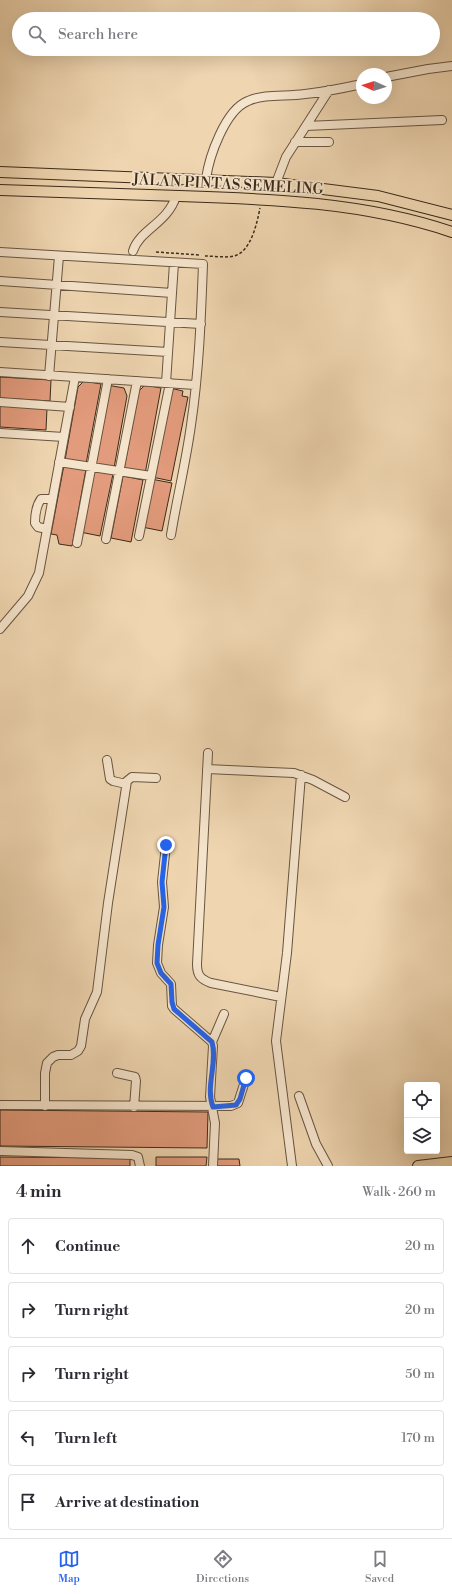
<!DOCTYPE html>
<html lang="en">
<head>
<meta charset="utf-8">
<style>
	body { margin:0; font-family:"Libre Bodoni",serif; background:#f7f7f7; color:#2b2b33 }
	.controls { position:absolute; right:12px; bottom:12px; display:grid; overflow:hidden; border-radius:4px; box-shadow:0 4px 16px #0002 }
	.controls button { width:36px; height:36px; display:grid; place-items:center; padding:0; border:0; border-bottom:1px solid #e1e1e2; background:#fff; color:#2b2b33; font:20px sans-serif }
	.compass { position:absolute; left:356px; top:68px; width:36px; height:36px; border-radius:50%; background:#fff; box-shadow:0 4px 16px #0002; rotate:273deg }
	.stop { position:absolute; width:12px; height:12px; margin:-9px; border:3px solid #2563eb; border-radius:50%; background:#fff }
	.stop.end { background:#2563eb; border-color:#fff; box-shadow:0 1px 4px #0008 }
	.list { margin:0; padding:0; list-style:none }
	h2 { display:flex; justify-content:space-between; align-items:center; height:52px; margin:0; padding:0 16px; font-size:17px }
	h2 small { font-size:13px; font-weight:400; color:#7c7c81 }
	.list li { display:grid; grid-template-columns:26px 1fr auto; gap:12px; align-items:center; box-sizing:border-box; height:56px; margin:0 8px 8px; padding:0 8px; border:1px solid #e1e1e2; border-radius:4px }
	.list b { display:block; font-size:15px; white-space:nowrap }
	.list em { font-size:13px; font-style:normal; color:#7c7c81 }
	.icon { flex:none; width:22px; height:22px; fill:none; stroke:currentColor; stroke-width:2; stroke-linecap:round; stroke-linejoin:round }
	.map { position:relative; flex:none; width:452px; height:1166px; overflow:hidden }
	.search { position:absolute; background:#fff; box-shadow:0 4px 16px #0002; left:12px; right:12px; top:12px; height:44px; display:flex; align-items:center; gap:10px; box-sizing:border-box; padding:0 14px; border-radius:22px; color:#7c7c81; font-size:15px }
	.sheet { height:372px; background:#fff }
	nav { display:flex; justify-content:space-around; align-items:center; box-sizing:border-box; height:56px; border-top:1px solid #e1e1e2; background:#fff; font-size:11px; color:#7c7c81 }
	nav a { display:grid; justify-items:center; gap:2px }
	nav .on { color:#2563eb }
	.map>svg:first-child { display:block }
</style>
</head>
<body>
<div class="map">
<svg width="452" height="1166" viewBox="0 0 452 1166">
	<rect width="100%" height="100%" fill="#efd6b1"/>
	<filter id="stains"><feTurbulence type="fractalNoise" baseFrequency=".005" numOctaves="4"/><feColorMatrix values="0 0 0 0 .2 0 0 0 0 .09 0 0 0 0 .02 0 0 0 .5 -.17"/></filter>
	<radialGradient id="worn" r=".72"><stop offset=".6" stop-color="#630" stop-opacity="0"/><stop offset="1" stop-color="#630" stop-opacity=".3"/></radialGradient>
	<path fill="#e29b7c" stroke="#3b2a1a" d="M0,377L51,380L50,401L0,398Z
		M84,381L101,384L86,464L65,460L78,387Z
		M107,385L124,388L127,396L114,468L93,464Z
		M145,385L161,388L145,474L124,469L139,391Z
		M170,388L183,391L182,396L188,397L171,481L152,477Z
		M0,404L47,408L46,430L0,427Z
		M64,465L86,469L72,546L59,544L57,535L51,534Z
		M92,470L113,474L100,536L80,532Z
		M123,476L143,480L131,542L111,538Z
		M151,479L172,483L162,531L142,527Z
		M0,1110L208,1112L207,1148L0,1146Z
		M0,1157L130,1158V1166H0Z
		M156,1157H207L206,1166H156Z
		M217,1159H239L240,1166H217Z"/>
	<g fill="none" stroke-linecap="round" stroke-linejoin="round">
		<g stroke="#685540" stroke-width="10">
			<path id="minor" d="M386,77L428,69L452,66
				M306,126L442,120
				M295,142H329
				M206,179C209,157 225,110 248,101C266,93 286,97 305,94C324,92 344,88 362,84
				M276,183L286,157L329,90
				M133,251C139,230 168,223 176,196
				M0,252L203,264C201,318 199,372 191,425C186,462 177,498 171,535
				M0,281L172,293
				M0,312L201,324
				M0,342L168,352
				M0,372L195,385
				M49,376L59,256
				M166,383L174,263
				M0,402L70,407
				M0,433L64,437
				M59,462L151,476
				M47,529L38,527L35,523C35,515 36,506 41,499H52
				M139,536L170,383
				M106,539L137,381
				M77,543L108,379
				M0,629L28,596L39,573L75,377
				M208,753L197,964C197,975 200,979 211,983L281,997
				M107,760L110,779L113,781L126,784
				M207,769L294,773L313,780L345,797
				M166,845L162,882L164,907L158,945L157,963L161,973L171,984L172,1006L174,1009L212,1042L213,1046L210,1097L215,1123L213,1166
				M212,1042L224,1014
				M117,1073L135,1077L136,1081L134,1107
				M299,1096L316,1144L328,1166
				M0,1105L231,1106L238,1103L246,1078
				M45,1106V1073L47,1063L53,1057L58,1055H71L78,1051L81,1046L85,1019L97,992L108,903L127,781L132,777L156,778
				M0,1151L132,1155L138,1157L140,1166
				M292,1166L276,1041L287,953L301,775"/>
		</g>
		<g stroke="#3b2a1a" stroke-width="12">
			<path id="major" d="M0,172L276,183L378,196L452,215
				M0,190C60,192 119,194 179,196C271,199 364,202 452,232
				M418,1166L452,1162"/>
		</g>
		<path stroke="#3b2a1a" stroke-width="1.5" stroke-dasharray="3 2" stroke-linecap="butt" d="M156,252L200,255
			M205,256C214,256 225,258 234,256C251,252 257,223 260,208"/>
		<use href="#minor" stroke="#f5e4cc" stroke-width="8"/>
		<use href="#major" stroke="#efd6b1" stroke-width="10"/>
	</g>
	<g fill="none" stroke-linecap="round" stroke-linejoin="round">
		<path stroke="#2563eb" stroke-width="5" d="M166,845L162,882L164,907L158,945L157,963L161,973L171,984L172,1002L174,1009L212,1042C218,1063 205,1086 213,1107L236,1105L240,1099L246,1078"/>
	</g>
	<g text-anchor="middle" stroke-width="3.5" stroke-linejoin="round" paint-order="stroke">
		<g font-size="15" fill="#3b2a1a" stroke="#f5e4cc">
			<text transform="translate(228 184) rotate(3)" y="5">JALAN PINTAS SEMELING</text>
		</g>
	</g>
	<rect width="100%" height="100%" filter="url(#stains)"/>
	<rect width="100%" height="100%" fill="url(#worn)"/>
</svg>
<div class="controls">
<button><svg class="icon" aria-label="locate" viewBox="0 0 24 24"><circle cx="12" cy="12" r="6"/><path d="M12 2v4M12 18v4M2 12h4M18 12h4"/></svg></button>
<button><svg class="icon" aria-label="layers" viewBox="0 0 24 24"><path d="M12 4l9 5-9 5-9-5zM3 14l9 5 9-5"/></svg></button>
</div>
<svg class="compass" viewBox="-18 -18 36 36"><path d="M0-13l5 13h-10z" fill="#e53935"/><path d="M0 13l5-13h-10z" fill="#7c7c81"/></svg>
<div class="stop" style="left:246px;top:1078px"></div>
<div class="stop end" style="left:166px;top:845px"></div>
<div class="search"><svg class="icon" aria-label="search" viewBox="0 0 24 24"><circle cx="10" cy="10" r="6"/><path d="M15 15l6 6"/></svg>Search here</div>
</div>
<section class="sheet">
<h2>4 min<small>Walk · 260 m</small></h2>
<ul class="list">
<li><svg class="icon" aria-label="ahead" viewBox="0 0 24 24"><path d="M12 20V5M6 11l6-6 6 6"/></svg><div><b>Continue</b></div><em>20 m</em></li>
<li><svg class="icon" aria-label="right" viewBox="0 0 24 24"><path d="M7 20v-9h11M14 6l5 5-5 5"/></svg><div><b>Turn right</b></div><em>20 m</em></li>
<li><svg class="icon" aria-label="right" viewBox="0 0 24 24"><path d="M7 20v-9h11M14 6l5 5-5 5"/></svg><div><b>Turn right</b></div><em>50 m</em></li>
<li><svg class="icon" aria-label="left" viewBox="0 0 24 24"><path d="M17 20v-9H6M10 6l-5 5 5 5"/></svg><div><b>Turn left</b></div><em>170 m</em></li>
<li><svg class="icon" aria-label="arrive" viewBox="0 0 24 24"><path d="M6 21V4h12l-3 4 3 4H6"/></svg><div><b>Arrive at destination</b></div></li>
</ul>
</section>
<nav>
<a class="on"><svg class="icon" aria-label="map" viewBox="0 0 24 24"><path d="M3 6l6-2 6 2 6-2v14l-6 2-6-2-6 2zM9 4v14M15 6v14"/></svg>Map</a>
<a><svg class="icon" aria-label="directions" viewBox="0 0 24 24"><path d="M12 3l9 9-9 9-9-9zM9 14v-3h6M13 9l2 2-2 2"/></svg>Directions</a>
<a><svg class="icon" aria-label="saved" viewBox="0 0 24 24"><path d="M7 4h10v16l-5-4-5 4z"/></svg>Saved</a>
</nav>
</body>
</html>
